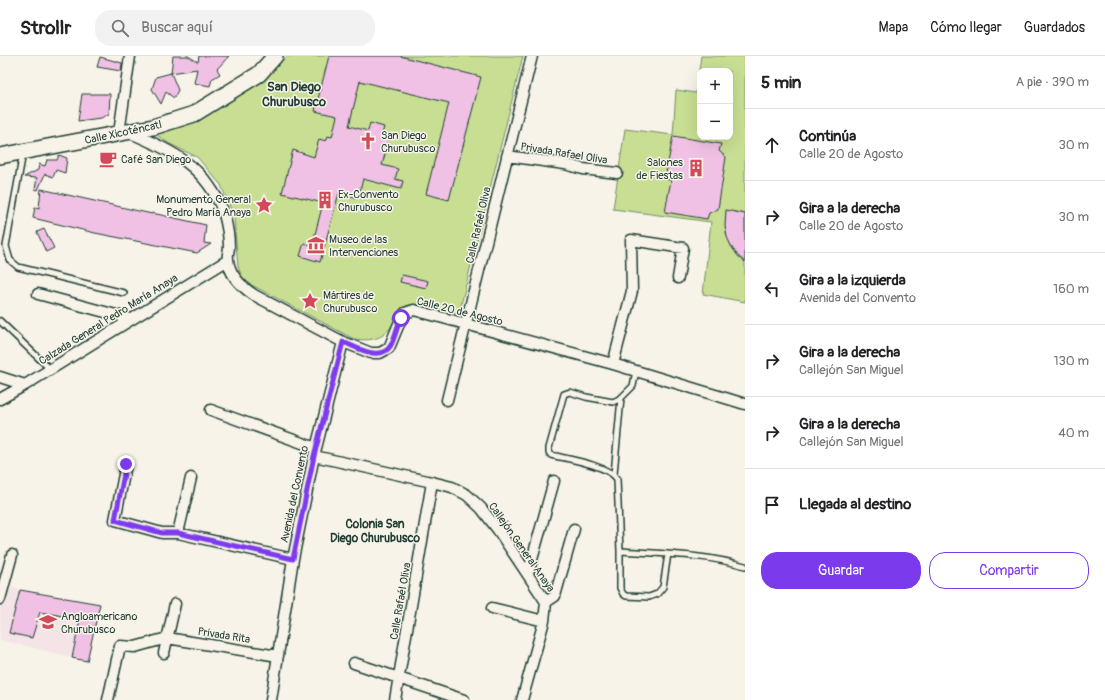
<!DOCTYPE html>
<html lang="es">
<head>
<meta charset="utf-8">
<style>
	body { margin:0; font-family:Pangolin,sans-serif; background:#f2f2f2; color:#202124 }
	.controls { position:absolute; right:12px; top:12px; display:grid; overflow:hidden; border-radius:8px; box-shadow:0 4px 16px #0002 }
	.controls button { width:36px; height:36px; display:grid; place-items:center; padding:0; border:0; border-bottom:1px solid #e0e0e0; background:#fff; color:#202124; font:20px sans-serif }
	.stop { position:absolute; width:12px; height:12px; margin:-9px; border:3px solid #7c3aed; border-radius:50%; background:#fff }
	.stop.end { background:#7c3aed; border-color:#fff; box-shadow:0 1px 4px #0008 }
	.list { margin:0; padding:0; list-style:none }
	h2 { display:flex; justify-content:space-between; align-items:center; height:52px; margin:0; padding:0 16px; font-size:17px }
	h2 small { font-size:13px; font-weight:400; color:#757577 }
	.list li { display:grid; grid-template-columns:26px 1fr auto; gap:12px; align-items:center; box-sizing:border-box; height:72px; padding:0 16px; border-top:1px solid #e0e0e0 }
	.list b { display:block; font-size:15px; white-space:nowrap }
	.list p { margin:0; font-size:13px; white-space:nowrap; color:#757577 }
	.list em { font-size:13px; font-style:normal; color:#757577 }
	.actions { display:flex; gap:8px; padding:12px 16px }
	.actions a { flex:1; padding:9px 0; border:1px solid #7c3aed; border-radius:16px; text-align:center; font-size:14px; color:#7c3aed }
	.actions .main { background:#7c3aed; color:#fff }
	.icon { flex:none; width:22px; height:22px; fill:none; stroke:currentColor; stroke-width:2; stroke-linecap:round; stroke-linejoin:round }
	.map { position:relative; flex:none; width:745px; height:644px; overflow:hidden }
	header { display:flex; align-items:center; gap:24px; box-sizing:border-box; height:56px; padding:0 20px; background:#fff; border-bottom:1px solid #e0e0e0 }
	header strong { font-size:19px }
	nav { display:flex; gap:22px; margin-inline-start:auto; font-size:14px }
	.search { width:280px; height:36px; background:#f2f2f2; display:flex; align-items:center; gap:10px; box-sizing:border-box; padding:0 14px; border-radius:16px; color:#757577; font-size:15px }
	main { display:flex }
	aside { flex:1; background:#fff }
	.map>svg:first-child { display:block }
</style>
</head>
<body>
<header>
<strong>Strollr</strong>
<div class="search"><svg class="icon" aria-label="search" viewBox="0 0 24 24"><circle cx="10" cy="10" r="6"/><path d="M15 15l6 6"/></svg>Buscar aquí</div>
<nav><a>Mapa</a><a>Cómo llegar</a><a>Guardados</a></nav>
</header>
<main>
<div class="map">
<svg width="745" height="644" viewBox="0 0 745 644">
	<rect width="100%" height="100%" fill="#f7f3e8"/>
	<filter id="ink" filterUnits="userSpaceOnUse"><feTurbulence type="fractalNoise" baseFrequency=".025" numOctaves="2"/><feDisplacementMap in="SourceGraphic" scale="8" xChannelSelector="R" yChannelSelector="G"/><feConvolveMatrix kernelMatrix="1 2 1 2 8 2 1 2 1" color-interpolation-filters="sRGB"/></filter>
	<g filter="url(#ink)">
		<path fill="#f5e4e7" d="M4,529L20,534L100,548L87,605L0,584V543Z"/>
		<path fill="#c7de93" stroke="#738e64" fill-rule="evenodd" d="M287,0H523L460,253L456,257C441,257 424,247 410,249C390,252 400,290 354,283L244,225L238,211L234,161L221,129L197,101L170,88L152,76L265,22Z
			M701,0H745V246L703,238L711,166L613,153L625,73L673,79L676,34L696,37ZM700,15H730V81H700Z"/>
		<path fill="#f0c1e4" stroke="#1f3d34" d="M173,0H188L198,6L199,0H229L217,13L220,18L212,23L210,30L194,27L197,13L171,17Z
			M329,0H400L481,21L449,144L426,138L449,47L360,25L349,70L368,75L370,67L384,71L382,78L390,80L382,109L398,113L395,123L403,125L401,133L363,123L358,142L339,137L320,206L300,200L304,187L312,190L323,147L282,137L293,94L314,101L319,83L326,85L328,80L332,81L337,60L315,55Z
			M100,1L122,7L121,15L97,11Z
			M171,17L178,34L174,42L166,36L161,48L152,33L156,21Z
			M82,38H110L109,58L101,62L78,65Z
			M673,80L721,88L719,95L726,101L718,153L709,157L707,163L665,156L671,124L665,123Z
			M59,99L67,102L65,117L56,114L53,121L45,118L38,134L35,133L37,122L24,121L38,114L39,108L45,110L47,104H57Z
			M41,133L152,158V157L206,169L204,187L211,188L197,197L95,177L33,162L35,151L39,152Z
			M726,154L745,158V206L738,200L731,190L727,181L725,170Z
			M44,173L54,192L46,196L37,176Z
			M402,219L428,225L426,232L400,226Z
			M20,534L100,548L87,605L72,602L80,563L40,556L32,582L9,577Z"/>
		<g fill="none" stroke-linecap="round" stroke-linejoin="round">
			<g stroke="#1f3d34" stroke-width="8">
				<path id="lane" d="M23,97L6,190L10,204L18,211L124,237
					M0,265L50,313
					M636,315L633,330L621,342L613,346L586,341L570,336L564,338L549,392V396L551,399C567,403 608,409 617,423L620,495V532L623,538L626,540L649,541L657,538L663,531L668,498
					M614,418L621,342
					M620,495C662,498 704,498 745,510"/>
			</g>
			<g stroke="#1f3d34" stroke-width="13">
				<path id="street" d="M128,76C172,94 207,111 224,158C227,169 229,180 229,191C229,195 227,199 228,203C229,219 242,231 254,239L343,286L371,297H380L389,292L401,263L405,257L414,254L613,308L745,348
					M119,77L130,0
					M507,100L565,108L583,113L617,117
					M38,238L131,263
					M613,308L632,235L631,184L683,192L678,222
					M0,321L25,329
					M0,343L25,329L228,204
					M447,344L532,0
					M211,354L316,392
					M314,400L432,426L452,431L467,439L481,452L498,474L546,546L544,565L522,644
					M126,408L115,464L162,477H178L293,503
					M178,477L191,422
					M528,518L554,425
					M0,543L12,499
					M546,546L555,540L574,473
					M492,552L544,565
					M164,597L175,548
					M354,607L464,644
					M108,644L120,590L135,591L167,582L278,600
					M271,644L293,503L314,400L343,286
					M395,644L432,426"/>
			</g>
			<g stroke="#1f3d34" stroke-width="18">
				<path id="secondary" d="M0,100L153,71L194,58L259,18L275,0"/>
			</g>
			<use href="#lane" stroke="#f7f3e8" stroke-width="5"/>
			<use href="#street" stroke="#f7f3e8" stroke-width="10"/>
			<use href="#secondary" stroke="#f7f3e8" stroke-width="15"/>
		</g>
	</g>
	<g fill="none" stroke-linecap="round" stroke-linejoin="round" filter="url(#ink)">
		<path stroke="#7c3aed" stroke-width="5" d="M126,408L115,464L162,477H178L293,503L314,400L343,286C356,291 381,307 391,289C395,281 397,271 401,262"/>
	</g>
	<defs>
		<g id="church-bare" transform="scale(1.38)"><path d="M-1.2-6h2.4v3.5h3.3v2.4h-3.3V6h-2.4V-.1h-3.3v-2.4h3.3Z" fill="#d1495b" stroke="#f7f3e8" stroke-width="2.5" paint-order="stroke"/></g>
		<g id="cafe-bare" transform="scale(1.38)"><path d="M-5.5-4.5H6V0H3Q3 3.5 0 3.5H-2.5Q-5.5 3.5-5.5 0ZM3-3.2v2h1.7v-2ZM-6 4.5H4V6H-6Z" fill="#d1495b" stroke="#f7f3e8" stroke-width="2.5" paint-order="stroke"/></g>
		<g id="building-bare" transform="scale(1.38)"><path d="M-4-6H4V6H1V3H-1V6H-4ZM-2.5-4.3h1.7v1.8h-1.7ZM.8-4.3h1.7v1.8H.8ZM-2.5-1h1.7V.8h-1.7ZM.8-1h1.7V.8H.8Z" fill="#d1495b" stroke="#f7f3e8" stroke-width="2.5" paint-order="stroke"/></g>
		<g id="sight-bare" transform="scale(1.38)"><path d="M0-6L1.8-2.2L6-1.7L2.9 1.2L3.7 5.4L0 3.3L-3.7 5.4L-2.9 1.2L-6-1.7L-1.8-2.2Z" fill="#d1495b" stroke="#f7f3e8" stroke-width="2.5" paint-order="stroke"/></g>
		<g id="museum-bare" transform="scale(1.38)"><path d="M0-6L6-3V-2H-6V-3ZM-5-1h2V3h-2ZM-1-1h2V3h-2ZM3-1h2V3H3ZM-6 4H6V6H-6Z" fill="#d1495b" stroke="#f7f3e8" stroke-width="2.5" paint-order="stroke"/></g>
		<g id="university-bare" transform="scale(1.38)"><path d="M0-5L7-2L0 1L-7-2ZM-4 1L0 2.5L4 1V4Q0 6-4 4Z" fill="#d1495b" stroke="#f7f3e8" stroke-width="2.5" paint-order="stroke"/></g>
	</defs>
	<g fill-rule="evenodd">
		<use href="#church-bare" x="368" y="85"/>
		<use href="#cafe-bare" x="108" y="103"/>
		<use href="#building-bare" x="696" y="112"/>
		<use href="#building-bare" x="325" y="144"/>
		<use href="#sight-bare" x="264" y="149"/>
		<use href="#museum-bare" x="316" y="189"/>
		<use href="#sight-bare" x="310" y="245"/>
		<use href="#university-bare" x="48" y="566"/>
	</g>
	<g text-anchor="middle" stroke-width="3" stroke-linejoin="round" paint-order="stroke">
		<g font-size="11" fill="#1f3d34" stroke="#f7f3e8">
			<text transform="translate(123 76) rotate(-12)" y="4">Calle Xicoténcatl</text>
			<text transform="translate(564 97) rotate(9)" y="4">Privada Rafael Oliva</text>
			<text transform="translate(478 169) rotate(-77)" y="4">Calle Rafaél Oliva</text>
			<text transform="translate(460 255) rotate(14)" y="4">Calle 20 de Agosto</text>
			<text transform="translate(108 263) rotate(-32)" y="4">Calzada General Pedro María Anaya</text>
			<text transform="translate(294 438) rotate(-78)" y="4">Avenida del Convento</text>
			<text transform="translate(522 491) rotate(55)" y="4">Callejón General Anaya</text>
			<text transform="translate(400 545) rotate(-80)" y="4">Calle Rafaél Oliva</text>
			<text transform="translate(224 579) rotate(9)" y="4">Privada Rita</text>
		</g>
		<g font-size="11" fill="#1f3d34" stroke="#f7f3e8" text-anchor="start">
			<text x="381" y="83">San Diego<tspan x="381" dy="13">Churubusco</tspan></text>
			<text x="121" y="107">Café San Diego</text>
			<text x="683" y="110" text-anchor="end">Salones<tspan x="683" dy="13">de Fiestas</tspan></text>
			<text x="338" y="142">Ex-Convento<tspan x="338" dy="13">Churubusco</tspan></text>
			<text x="251" y="147" text-anchor="end">Monumento General<tspan x="251" dy="13">Pedro María Anaya</tspan></text>
			<text x="329" y="187">Museo de las<tspan x="329" dy="13">Intervenciones</tspan></text>
			<text x="323" y="243">Mártires de<tspan x="323" dy="13">Churubusco</tspan></text>
			<text x="61" y="564">Angloamericano<tspan x="61" dy="13">Churubusco</tspan></text>
		</g>
		<g font-size="12" font-weight="bold" fill="#1f3d34" stroke="#f7f3e8">
			<text x="375" y="472">Colonia San<tspan x="375" dy="14">Diego Churubusco</tspan></text>
		</g>
		<g font-size="13" font-weight="bold" fill="#1f3d34" stroke="#f7f3e8">
			<text x="294" y="35">San Diego<tspan x="294" dy="15">Churubusco</tspan></text>
		</g>
	</g>
</svg>
<div class="controls">
<button>+</button>
<button>−</button>
</div>
<div class="stop" style="left:401px;top:262px"></div>
<div class="stop end" style="left:126px;top:408px"></div>
</div>
<aside>
<h2>5 min<small>A pie · 390 m</small></h2>
<ul class="list">
<li><svg class="icon" aria-label="ahead" viewBox="0 0 24 24"><path d="M12 20V5M6 11l6-6 6 6"/></svg><div><b>Continúa</b><p>Calle 20 de Agosto</p></div><em>30 m</em></li>
<li><svg class="icon" aria-label="right" viewBox="0 0 24 24"><path d="M7 20v-9h11M14 6l5 5-5 5"/></svg><div><b>Gira a la derecha</b><p>Calle 20 de Agosto</p></div><em>30 m</em></li>
<li><svg class="icon" aria-label="left" viewBox="0 0 24 24"><path d="M17 20v-9H6M10 6l-5 5 5 5"/></svg><div><b>Gira a la izquierda</b><p>Avenida del Convento</p></div><em>160 m</em></li>
<li><svg class="icon" aria-label="right" viewBox="0 0 24 24"><path d="M7 20v-9h11M14 6l5 5-5 5"/></svg><div><b>Gira a la derecha</b><p>Callejón San Miguel</p></div><em>130 m</em></li>
<li><svg class="icon" aria-label="right" viewBox="0 0 24 24"><path d="M7 20v-9h11M14 6l5 5-5 5"/></svg><div><b>Gira a la derecha</b><p>Callejón San Miguel</p></div><em>40 m</em></li>
<li><svg class="icon" aria-label="arrive" viewBox="0 0 24 24"><path d="M6 21V4h12l-3 4 3 4H6"/></svg><div><b>Llegada al destino</b></div></li>
</ul>
<div class="actions"><a class="main">Guardar</a><a>Compartir</a></div>
</aside>
</main>
</body>
</html>
